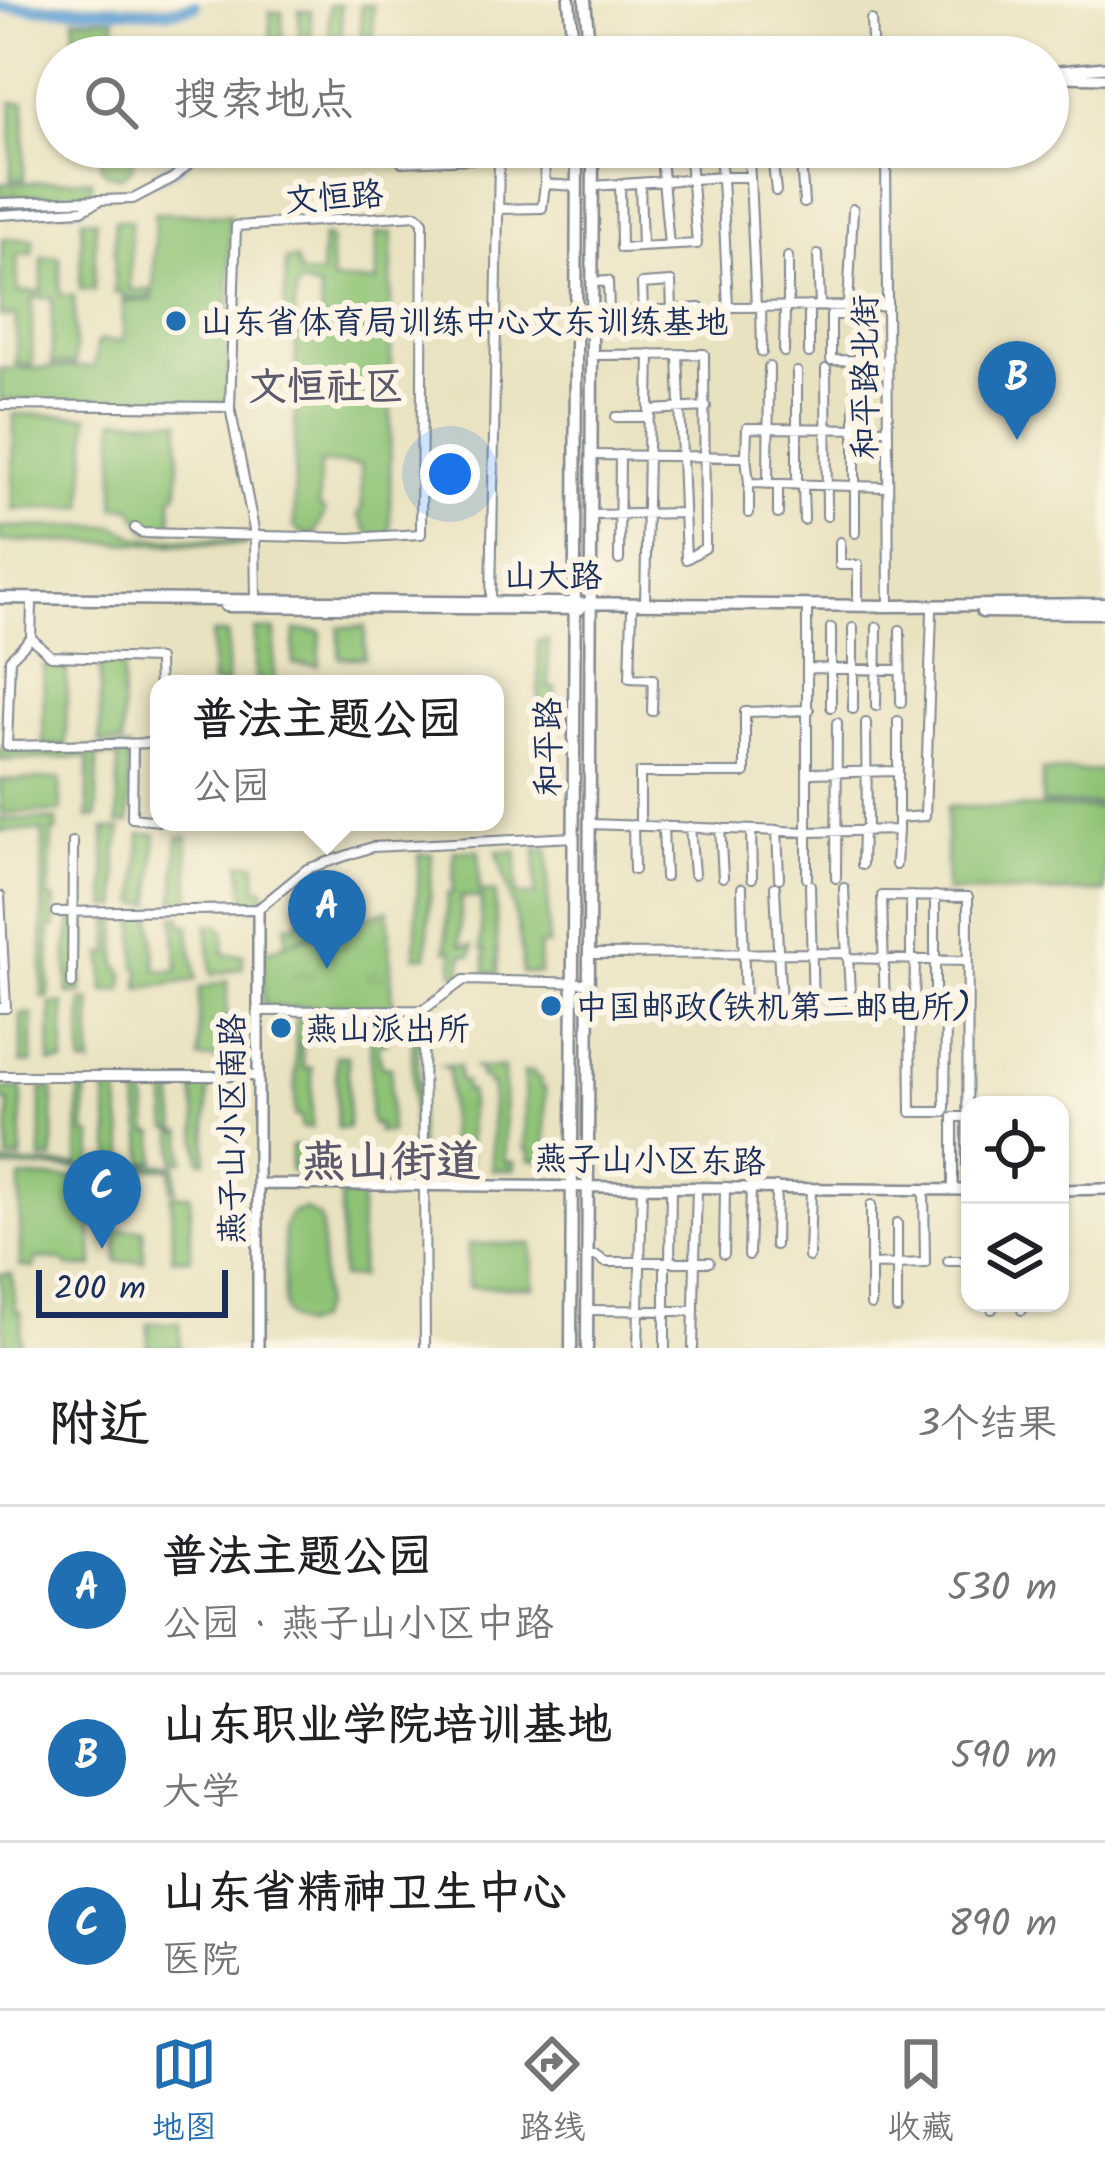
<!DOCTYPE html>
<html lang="zh">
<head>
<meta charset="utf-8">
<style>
	body { margin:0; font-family:Kalam,"LXGW WenKai TC",sans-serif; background:#f6f6f6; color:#202124 }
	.controls { position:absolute; right:36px; bottom:36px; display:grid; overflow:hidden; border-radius:24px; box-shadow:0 3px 9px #0004 }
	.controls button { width:108px; height:108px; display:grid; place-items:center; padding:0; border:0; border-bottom:3px solid #e0e0e0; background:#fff; color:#202124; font:60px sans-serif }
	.scale { position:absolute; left:36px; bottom:30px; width:192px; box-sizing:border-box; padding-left:12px; border:6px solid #1b2f5e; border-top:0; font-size:33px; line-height:42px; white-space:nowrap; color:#1b2f5e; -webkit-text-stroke:9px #fcf5e5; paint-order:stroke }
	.you { position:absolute; left:450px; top:474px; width:42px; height:42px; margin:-30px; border:9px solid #fff; border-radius:50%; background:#1a73e8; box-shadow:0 0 0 18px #1a73e833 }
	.badge { display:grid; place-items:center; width:78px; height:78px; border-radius:50%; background:#1f6fb2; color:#fff; font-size:39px; font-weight:700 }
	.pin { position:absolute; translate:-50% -99px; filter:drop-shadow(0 3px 6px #0008) }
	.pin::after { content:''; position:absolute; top:63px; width:42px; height:36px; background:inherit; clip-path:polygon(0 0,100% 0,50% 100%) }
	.popup { position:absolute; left:150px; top:675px; width:354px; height:156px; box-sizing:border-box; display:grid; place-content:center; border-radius:24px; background:#fff; filter:drop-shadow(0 3px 9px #0005); font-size:39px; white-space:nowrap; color:#757577 }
	.popup b { font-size:45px; color:#202124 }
	.popup::after { content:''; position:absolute; left:50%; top:100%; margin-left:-24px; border:24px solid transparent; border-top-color:#fff }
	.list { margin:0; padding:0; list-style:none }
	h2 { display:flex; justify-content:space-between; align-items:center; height:156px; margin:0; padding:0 48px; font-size:51px }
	h2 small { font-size:39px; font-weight:400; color:#757577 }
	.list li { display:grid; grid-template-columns:78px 1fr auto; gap:36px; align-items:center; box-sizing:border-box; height:168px; padding:0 48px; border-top:3px solid #e0e0e0 }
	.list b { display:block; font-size:45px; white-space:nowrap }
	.list p { margin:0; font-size:39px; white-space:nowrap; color:#757577 }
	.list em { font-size:39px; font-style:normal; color:#757577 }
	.icon { flex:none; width:66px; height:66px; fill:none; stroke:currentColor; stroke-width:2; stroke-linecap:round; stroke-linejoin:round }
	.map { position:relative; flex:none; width:1105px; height:1348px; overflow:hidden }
	.search { position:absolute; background:#fff; box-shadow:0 3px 9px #0004; left:36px; right:36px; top:36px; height:132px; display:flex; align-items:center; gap:30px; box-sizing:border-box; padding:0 42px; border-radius:66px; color:#757577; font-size:45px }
	.sheet { height:660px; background:#fff }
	nav { display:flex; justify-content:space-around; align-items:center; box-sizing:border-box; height:168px; border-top:3px solid #e0e0e0; background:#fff; font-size:33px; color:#757577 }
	nav a { display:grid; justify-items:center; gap:6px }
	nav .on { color:#1f6fb2 }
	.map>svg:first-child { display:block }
</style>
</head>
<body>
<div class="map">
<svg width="1105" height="1348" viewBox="0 0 1105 1348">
	<defs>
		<pattern id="park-tufts" width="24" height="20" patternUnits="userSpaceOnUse" patternTransform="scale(3)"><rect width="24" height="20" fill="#8ec375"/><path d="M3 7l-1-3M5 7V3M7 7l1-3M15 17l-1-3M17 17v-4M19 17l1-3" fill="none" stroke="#739f63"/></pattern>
	</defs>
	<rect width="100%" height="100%" fill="#fcf5e5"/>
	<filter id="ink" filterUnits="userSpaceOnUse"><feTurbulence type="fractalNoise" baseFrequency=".00833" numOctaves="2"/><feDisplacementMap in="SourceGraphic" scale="24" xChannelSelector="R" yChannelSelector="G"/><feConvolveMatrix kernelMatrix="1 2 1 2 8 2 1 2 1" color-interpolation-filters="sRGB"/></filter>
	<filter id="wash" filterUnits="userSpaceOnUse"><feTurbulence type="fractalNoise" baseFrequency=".004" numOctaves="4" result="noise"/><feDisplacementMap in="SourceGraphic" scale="48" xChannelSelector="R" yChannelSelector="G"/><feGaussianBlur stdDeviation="2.7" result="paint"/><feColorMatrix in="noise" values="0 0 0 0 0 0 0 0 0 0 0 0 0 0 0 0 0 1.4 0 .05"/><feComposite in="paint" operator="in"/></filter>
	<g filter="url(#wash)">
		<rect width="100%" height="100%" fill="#e9e2c0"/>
		<path fill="#8ec375" stroke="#54796a" stroke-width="3" d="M341,5L342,55L330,56L329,6Z
			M361,5H373V54L361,55Z
			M299,11H311L312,57H300Z
			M270,12H282L283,57H271Z
			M12,102H25L24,179H11Z
			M102,147H135L132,169L121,177L107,174L101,167Z
			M155,213L230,215L228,404L0,400V369L94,367L98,341H123V301H153Z
			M82,219L96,220L94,290L80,289Z
			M115,220H131L130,290H150V298H123V293H114Z
			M377,233H393L390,320L321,319L320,289L301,284L296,290L294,323L284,328L286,260L296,259L300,274L321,275L323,237L330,238L332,281L377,282Z
			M2,239H33V254L17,255L18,292H42V257H60V295L74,296L75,364H52V298H32V365H16V316H0Z
			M302,328H391L390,534L370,535L358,515L362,506L361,465L320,463L319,506L325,512L315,535H304L294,526L296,340Z
			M14,414L88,416L84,507L13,509Z
			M115,419L180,421L178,493L172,497L171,529L146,530L131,507H115Z
			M115,526L139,538L246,541L245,545L0,541V527Z
			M339,627H365V658H339Z
			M255,630H275L274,684H261L260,679H255Z
			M295,630L321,632L319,666L293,664Z
			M212,634H228L227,684H212Z
			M538,640H548L549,688H556V716H539Z
			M100,663H123L122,743H100Z
			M44,665L67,666L66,745H43Z
			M0,746L8,750L129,748V823L118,824V756L97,757V817L88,818V757L0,760Z
			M1042,771H1105V804H1042Z
			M60,779L61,812L0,813V780Z
			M947,807L1105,808V892H946Z
			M0,819L57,820V831H52L49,898L55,899V927L50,928L49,997H42L43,831H0Z
			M104,829L121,830L116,855L119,907H107Z
			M140,834H156L152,904H137Z
			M178,837H187L191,904H174Z
			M536,849H548V945L539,946L540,973H522C523,928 508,893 497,851L517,852L516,895L535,896Z
			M454,851H479V892H495L498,973H485V950L481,949V898L461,897L460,945L473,946L472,955H462V973H453V950H446L447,894L453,893Z
			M419,854H432L427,956H415Z
			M240,863H256V888L264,889L265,898L256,907L246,906Z
			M343,868V921L331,926L333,872Z
			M312,880V933L285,945L286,925L299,924V890Z
			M152,914L156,970L178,971L174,916L181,915L182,926L189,925C189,949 195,957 196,980L139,989L140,968L136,967L135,915Z
			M73,916H85L86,950L81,951L82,993L68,994L67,944Z
			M110,917H118L117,963L124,974L123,990L104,992L103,954L110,953Z
			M207,925H220L224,931V954L243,955L242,968L212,975Z
			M227,981V1058L199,1059V989Z
			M82,1001H91V1065H82Z
			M51,1004H64V1063H50Z
			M21,1014H32V1063H21Z
			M371,1014H387L386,1043H378L381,1066L391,1067L390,1132H378V1125H373L370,1117Z
			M296,1018H309L308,1044H301L304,1068H312V1128H301V1116H295Z
			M412,1018H418L419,1170H413Z
			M336,1056H348V1128H337Z
			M442,1066H459V1081L465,1082V1091H470L469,1169H460L459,1163L453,1162V1151H449V1070Z
			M475,1068H504L505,1162H514V1170H492V1085L487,1084V1078H481L480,1071Z
			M524,1072H534V1078H540L541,1088H545L546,1160H530V1151L525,1150Z
			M193,1084H208L206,1161H200Z
			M105,1085H117L126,1161H112Z
			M173,1085L177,1131L183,1132L184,1161H175L174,1130L168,1129L165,1086Z
			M136,1087H145L149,1132L155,1133L156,1161L145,1162Z
			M0,1089H22L21,1159H8L9,1102L0,1101Z
			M41,1089H53V1159H41Z
			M79,1090H86L85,1134L92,1135V1165H176V1190H171V1169L0,1168V1164L78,1165Z
			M291,1146H326V1171H291Z
			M20,1178H90L93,1267H69L62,1260L36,1259L34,1268L20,1266Z
			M171,1195H190L191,1258H172Z
			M341,1195H361L360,1277L341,1278Z
			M305,1209L320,1218L322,1226V1307L315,1321L301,1326L288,1318L284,1309V1227L291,1213Z
			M143,1229L144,1261L117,1262L116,1230Z
			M468,1244H532L533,1287H468Z
			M0,1274H12L16,1311L21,1312V1347H4Z
			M148,1323H180V1348H148Z"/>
		<path fill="url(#park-tufts)" stroke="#54796a" stroke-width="3" d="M74,18H115V32H95L94,37H121V57H75Z
			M92,179L91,193L0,199V184Z
			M388,909L393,1007H263V952Z"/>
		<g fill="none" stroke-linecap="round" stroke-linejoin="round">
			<path stroke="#60a0d3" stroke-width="12" d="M0,7L169,11L195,6
				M157,177L177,166L196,147
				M0,208L80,205"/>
		</g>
	</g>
	<g filter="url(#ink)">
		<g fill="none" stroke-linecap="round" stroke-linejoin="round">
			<g stroke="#82888f" stroke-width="12">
				<path id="minor" d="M871,20L873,57
					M532,57L554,48L589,43
					M660,147L669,245
					M719,147L722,177H750L748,147
					M771,147L776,191
					M800,147L804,203
					M886,147L889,606
					M499,158H544L545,184L576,186
					M402,162L499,158L491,601
					M773,163L801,160
					M750,177L756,307
					M640,183L642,247
					M620,184L621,248L697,244L689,147
					M593,186L722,177L728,307L887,306
					M0,203L133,199L173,178L208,147
					M498,209L542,208L545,184
					M0,215L82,210L101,200
					M818,255L820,306
					M788,257V307
					M592,282L608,281L609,313L700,308
					M848,306L853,209
					M761,307L762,352
					M643,311L642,284L671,282L672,310
					M858,315H831V360L888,361
					M784,352L785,307
					M809,353V306
					M591,355L704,354L705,548L686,559L678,354
					M858,361V314
					M826,369L827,516
					M0,405L230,407
					M616,417H650V410L706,407
					M591,455L746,457L747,428L888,429
					M746,457L749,483L888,487
					M749,483V513
					M768,484L769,367
					M778,484V514
					M797,485V372
					M803,485L804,520
					M591,515L682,513
					M135,528L142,533L350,538L421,534L423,222L417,215L236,226L230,407L255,535L256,599
					M855,533V361
					M840,542V565H858V606
					M619,560L620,455
					M645,603L650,354
					M32,605L31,638L51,656L158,659L159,697
					M632,609L630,678L653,679L652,711
					M831,628V707
					M853,628V709
					M900,630L901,702
					M31,638L10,659L7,746L159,743
					M807,668L899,670
					M876,706L877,627
					M866,723L867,830
					M133,746L132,818L159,821
					M898,771V818
					M808,773L898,771V721
					M590,824L808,832L898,830V818L925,816L932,612
					M633,825L634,870
					M640,825V773H745V712L809,710
					M663,826L665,877
					M690,827L694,874
					M720,828L723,877
					M751,830L752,878
					M777,830L779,878
					M862,865L863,830
					M896,865L898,830
					M807,878V611
					M836,878L837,723
					M810,885L813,1010
					M775,887L781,1007
					M742,888L745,1010
					M844,888L847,958L966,961
					M0,896L6,1008H0
					M911,896V960
					M935,896V1016L885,1013L882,896L968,897L967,1190
					M56,912L258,909L307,869L372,847L574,837
					M589,954L846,953
					M848,958L851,1008
					M72,984L73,842
					M914,1009L915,960
					M423,1010L425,1348
					M258,1011L423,1010L464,980L589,983
					M946,1021L910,1020L911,1112H944L945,1108L946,1016
					M0,1076H258
					M953,1190V1117H966
					M871,1205V1305
					M897,1223V1309
					M775,1245L776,1187
					M724,1254L725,1187
					M749,1255L751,1188
					M588,1256H597L605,1262H695L697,1186
					M809,1257L811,1188
					M948,1261H970
					M670,1262L671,1187
					M871,1265L925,1263L924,1190
					M992,1303V1309
					M587,1310L693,1311
					M1022,1310V1303
					M638,1348L642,1187
					M665,1348V1262
					M693,1348L695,1262H709"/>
			</g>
			<g stroke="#82888f" stroke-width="14">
				<path id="tertiary" d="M1048,72L1105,67
					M1059,77L1105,78
					M258,1184L970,1190
					M1060,1190L1105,1189
					M258,1348V909"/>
			</g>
			<g stroke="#82888f" stroke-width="15">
				<path id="secondary" d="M569,0L574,57
					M585,0L590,57
					M0,598L889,606L1105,604
					M226,606L580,609
					M982,612L1105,613
					M571,1348L577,147
					M587,1348L593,147"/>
			</g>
			<use href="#minor" stroke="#fff" stroke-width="8"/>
			<use href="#tertiary" stroke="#fff" stroke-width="9"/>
			<use href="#secondary" stroke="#fff" stroke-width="10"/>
		</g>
	</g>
	<g fill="#1f6fb2" stroke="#fcf5e5" stroke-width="4.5">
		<circle cx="176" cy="321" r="12"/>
		<circle cx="551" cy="1006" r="12"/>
		<circle cx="281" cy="1028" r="12"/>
	</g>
	<g text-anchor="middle" stroke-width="12" stroke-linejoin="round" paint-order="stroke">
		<g font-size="33" fill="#1b2f5e" stroke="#fcf5e5">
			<text transform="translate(334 196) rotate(-4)" y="12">文恒路</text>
			<text transform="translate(864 377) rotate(-90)" y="12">和平路北街</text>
			<text x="553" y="587">山大路</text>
			<text transform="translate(547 747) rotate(-90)" y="12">和平路</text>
			<text transform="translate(231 1129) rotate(-90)" y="12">燕子山小区南路</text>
			<text transform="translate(650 1159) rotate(1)" y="12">燕子山小区东路</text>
		</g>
		<g font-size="33" fill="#1b2f5e" stroke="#fcf5e5" text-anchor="start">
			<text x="200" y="333">山东省体育局训练中心文东训练基地</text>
			<text x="575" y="1018">中国邮政(铁机第二邮电所)</text>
			<text x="305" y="1040">燕山派出所</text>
		</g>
		<g font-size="39" font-weight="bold" fill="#5c596c" stroke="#fcf5e5">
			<text x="326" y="399">文恒社区</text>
		</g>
		<g font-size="45" font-weight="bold" fill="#5c596c" stroke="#fcf5e5">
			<text x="391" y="1176">燕山街道</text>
		</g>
	</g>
</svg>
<div class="controls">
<button><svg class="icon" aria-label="locate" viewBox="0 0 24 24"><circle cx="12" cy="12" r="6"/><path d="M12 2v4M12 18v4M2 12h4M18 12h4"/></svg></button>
<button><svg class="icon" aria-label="layers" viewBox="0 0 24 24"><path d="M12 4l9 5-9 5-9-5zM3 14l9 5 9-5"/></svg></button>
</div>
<div class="scale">200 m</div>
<div class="you"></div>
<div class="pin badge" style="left:327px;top:969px">A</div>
<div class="popup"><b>普法主题公园</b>公园</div>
<div class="pin badge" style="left:1017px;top:440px">B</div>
<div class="pin badge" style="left:102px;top:1249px">C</div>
<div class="search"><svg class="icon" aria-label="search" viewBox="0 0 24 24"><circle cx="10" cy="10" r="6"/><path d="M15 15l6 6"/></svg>搜索地点</div>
</div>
<section class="sheet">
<h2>附近<small>3个结果</small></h2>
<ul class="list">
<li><span class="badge">A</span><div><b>普法主题公园</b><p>公园 · 燕子山小区中路</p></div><em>530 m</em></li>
<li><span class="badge">B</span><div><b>山东职业学院培训基地</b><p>大学</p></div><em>590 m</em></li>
<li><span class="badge">C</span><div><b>山东省精神卫生中心</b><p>医院</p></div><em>890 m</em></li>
</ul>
</section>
<nav>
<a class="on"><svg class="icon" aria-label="map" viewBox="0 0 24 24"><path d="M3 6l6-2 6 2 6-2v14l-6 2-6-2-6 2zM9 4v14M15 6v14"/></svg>地图</a>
<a><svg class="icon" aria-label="directions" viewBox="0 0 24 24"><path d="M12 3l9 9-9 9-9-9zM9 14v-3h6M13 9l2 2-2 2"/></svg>路线</a>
<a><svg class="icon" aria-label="saved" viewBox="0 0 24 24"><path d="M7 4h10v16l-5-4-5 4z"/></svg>收藏</a>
</nav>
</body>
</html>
